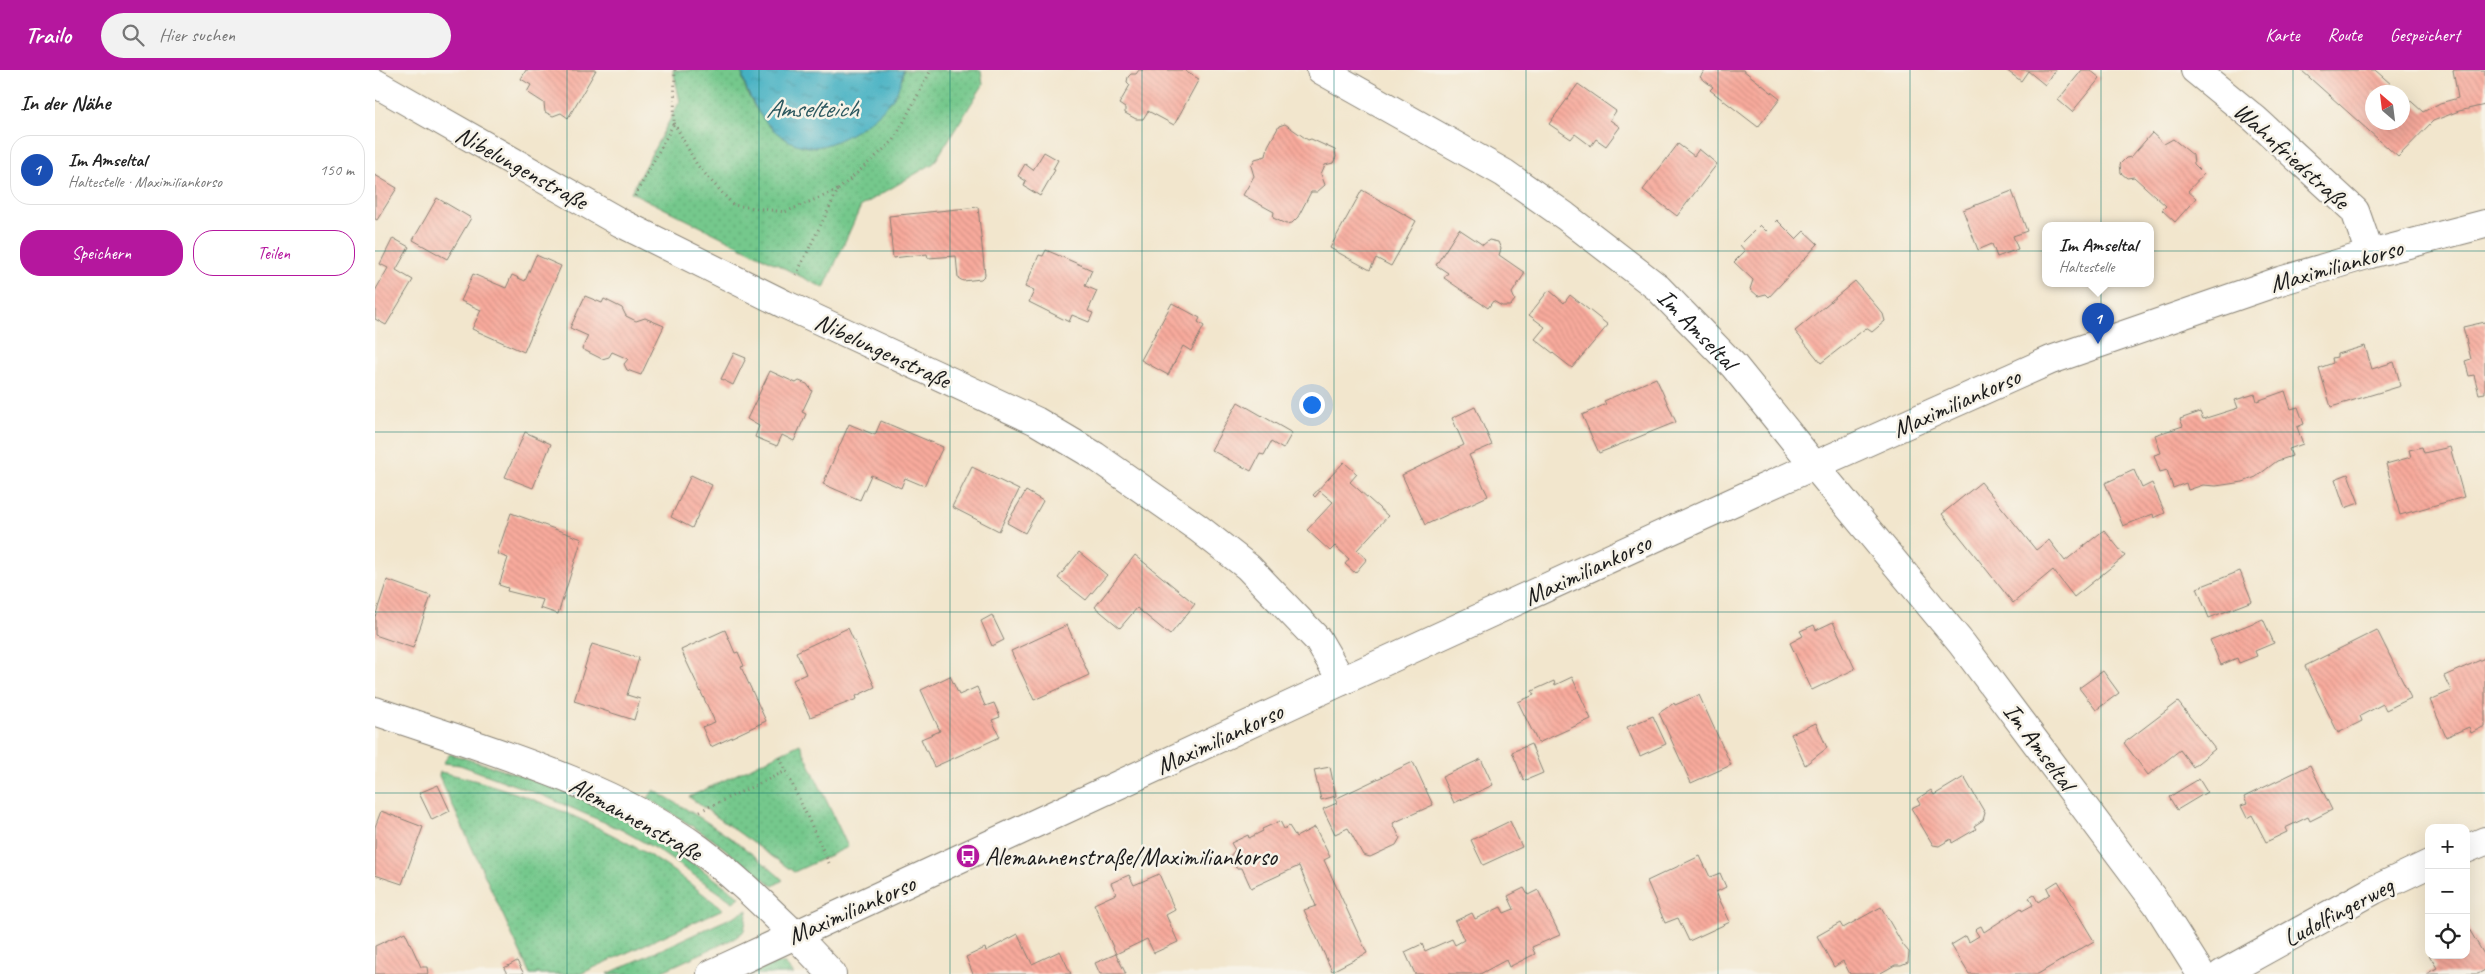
<!DOCTYPE html>
<html lang="de">
<head>
<meta charset="utf-8">
<style>
	body { margin:0; font-family:Caveat,sans-serif; background:#f2f2f2; color:#222 }
	.controls { position:absolute; right:15px; bottom:15px; display:grid; overflow:hidden; border-radius:10px; box-shadow:0 5px 20px #0002 }
	.controls button { width:45px; height:45px; display:grid; place-items:center; padding:0; border:0; border-bottom:1px solid #e0e0e0; background:#fff; color:#222; font:25px sans-serif }
	.compass { position:absolute; left:1990px; top:15px; width:45px; height:45px; border-radius:50%; background:#fff; box-shadow:0 5px 20px #0002; rotate:332deg }
	.you { position:absolute; left:936px; top:334px; width:18px; height:18px; margin:-12px; border:4px solid #fff; border-radius:50%; background:#1a73e8; box-shadow:0 0 0 8px #1a73e833 }
	.badge { display:grid; place-items:center; width:32px; height:32px; border-radius:50%; background:#b5179e; color:#fff; font-size:16px; font-weight:700 }
	.pin { position:absolute; translate:-50% -41px; filter:drop-shadow(0 1px 2px #0008) }
	.pin::after { content:''; position:absolute; top:26px; width:18px; height:15px; background:inherit; clip-path:polygon(0 0,100% 0,50% 100%) }
	.popup { position:absolute; left:1667px; top:152px; width:112px; height:65px; box-sizing:border-box; display:grid; place-content:center; border-radius:10px; background:#fff; filter:drop-shadow(0 1px 4px #0005); font-size:16px; white-space:nowrap; color:#767676 }
	.popup b { font-size:19px; color:#222 }
	.popup::after { content:''; position:absolute; left:50%; top:100%; margin-left:-10px; border:10px solid transparent; border-top-color:#fff }
	.list { margin:0; padding:0; list-style:none }
	h2 { display:flex; justify-content:space-between; align-items:center; height:65px; margin:0; padding:0 20px; font-size:21px }
	h2 small { font-size:16px; font-weight:400; color:#767676 }
	.list li { display:grid; grid-template-columns:32px 1fr auto; gap:15px; align-items:center; box-sizing:border-box; height:70px; margin:0 10px 10px; padding:0 10px; border:1px solid #e0e0e0; border-radius:20px }
	.list b { display:block; font-size:19px; white-space:nowrap }
	.list p { margin:0; font-size:16px; white-space:nowrap; color:#767676 }
	.list em { font-size:16px; font-style:normal; color:#767676 }
	.actions { display:flex; gap:10px; padding:15px 20px }
	.actions a { flex:1; padding:11px 0; border:1px solid #b5179e; border-radius:20px; text-align:center; font-size:18px; color:#b5179e }
	.actions .main { background:#b5179e; color:#fff }
	.icon { flex:none; width:28px; height:28px; fill:none; stroke:currentColor; stroke-width:2; stroke-linecap:round; stroke-linejoin:round }
	.map { position:relative; flex:none; width:2110px; height:904px; overflow:hidden }
	header { display:flex; align-items:center; gap:30px; box-sizing:border-box; height:70px; padding:0 25px; background:#b5179e; color:#fff }
	header strong { font-size:24px }
	nav { display:flex; gap:28px; margin-inline-start:auto; font-size:18px }
	.search { width:350px; height:45px; background:#f2f2f2; display:flex; align-items:center; gap:12px; box-sizing:border-box; padding:0 18px; border-radius:28px; color:#767676; font-size:19px }
	main { display:flex }
	aside { flex:1; background:#fff }
	.map>svg:first-child { display:block }
</style>
</head>
<body>
<header>
<strong>Trailo</strong>
<div class="search"><svg class="icon" aria-label="search" viewBox="0 0 24 24"><circle cx="10" cy="10" r="6"/><path d="M15 15l6 6"/></svg>Hier suchen</div>
<nav><a>Karte</a><a>Route</a><a>Gespeichert</a></nav>
</header>
<main>
<aside>
<h2>In der Nähe<small></small></h2>
<ul class="list">
<li><span class="badge" style="background:#1a4fb4">1</span><div><b>Im Amseltal</b><p>Haltestelle · Maximiliankorso</p></div><em>150 m</em></li>
</ul>
<div class="actions"><a class="main">Speichern</a><a>Teilen</a></div>
</aside>
<div class="map">
<svg width="2110" height="904" viewBox="0 0 2110 904">
	<defs>
		<pattern id="grass-dots" width="8" height="8" patternUnits="userSpaceOnUse" patternTransform="scale(1.25)"><rect width="8" height="8" fill="#74c88c"/><path d="M2 2h.1M6 6h.1" fill="none" stroke="#64ab78" stroke-width="1.8" stroke-linecap="round"/></pattern>
		<pattern id="water-ripples" width="26" height="14" patternUnits="userSpaceOnUse" patternTransform="scale(1.25)"><rect width="26" height="14" fill="#45b1c3"/><path d="M2 4q2-2 4 0t4 0M15 11q2-2 4 0t4 0" fill="none" stroke="#398f9e"/></pattern>
		<pattern id="building-back-hatch" width="6" height="6" patternUnits="userSpaceOnUse" patternTransform="scale(1.25)"><rect width="6" height="6" fill="#f8aa9c"/><path d="M-1 5l2 2M0 0l6 6M5-1l2 2" fill="none" stroke="#d49286"/></pattern>
	</defs>
	<rect width="100%" height="100%" fill="#f7f3e8"/>
	<filter id="ink" filterUnits="userSpaceOnUse"><feTurbulence type="fractalNoise" baseFrequency=".02" numOctaves="2"/><feDisplacementMap in="SourceGraphic" scale="10" xChannelSelector="R" yChannelSelector="G"/><feConvolveMatrix kernelMatrix="1 2 1 2 8 2 1 2 1" color-interpolation-filters="sRGB"/></filter>
	<filter id="wash" filterUnits="userSpaceOnUse"><feTurbulence type="fractalNoise" baseFrequency=".0096" numOctaves="4" result="noise"/><feDisplacementMap in="SourceGraphic" scale="20" xChannelSelector="R" yChannelSelector="G"/><feGaussianBlur stdDeviation="1.12" result="paint"/><feColorMatrix in="noise" values="0 0 0 0 0 0 0 0 0 0 0 0 0 0 0 0 0 1.4 0 .05"/><feComposite in="paint" operator="in"/></filter>
	<g filter="url(#wash)">
		<rect width="100%" height="100%" fill="#f2e6cd"/>
		<path fill="url(#grass-dots)" stroke="#487254" d="M298,0H367C367,22 384,45 398,60L527,8L528,0H606L608,15L559,93L486,136L449,218L256,122L305,31Z
			M425,674L473,777L419,802L314,727Z
			M75,684C134,701 194,720 249,749C290,771 327,800 365,827L358,832L281,779L247,760L169,726L85,695L68,693Z
			M65,702C135,716 216,750 277,787C302,802 325,822 348,839L205,904H155L64,706Z
			M279,720C324,746 369,774 408,810L398,816L337,769L273,728Z
			M373,840L369,861L360,868L281,904H232Z
			M401,893L410,894L419,904H375Z"/>
		<path fill="url(#water-ripples)" stroke="#306670" d="M367,0H528C527,9 524,18 520,25C507,47 459,80 433,77C410,74 390,55 380,36C374,26 367,11 367,0Z"/>
		<g id="blocks">
			<path fill="url(#building-back-hatch)" d="M151,0H221L193,48L186,43L178,46L170,42L169,33L152,22L156,15L146,9Z
				M764,0H812L811,2L824,9L799,55L773,41L768,49H761L750,43V38L744,34L755,15L752,12L753,7L756,4H761Z
				M1330,0H1368L1405,29L1383,57L1335,20L1338,17L1325,7Z
				M1631,0H1681L1670,15L1653,1L1646,11Z
				M1707,0H1715L1725,8L1697,42L1683,30Z
				M1926,0H2000L2025,22H1998V52H2028V24L2048,42L2065,33L2083,28L2078,0H2110V35L2084,41L2058,51L2023,87Z
				M1203,14L1241,41L1235,50L1245,57L1231,76L1221,69L1216,76L1200,64L1196,69L1174,54Z
				M910,54L933,70L936,69L960,80L961,87L958,93L950,95L946,104L950,115L942,122H936L923,147L917,153L911,154L898,148L899,142L868,125L879,106L876,96L880,89L891,86L893,76L904,56Z
				M1777,63L1789,74L1798,69L1818,85L1819,94L1829,104L1813,121L1821,128L1800,152L1787,140L1791,136L1759,107L1752,108L1746,103L1745,94L1751,88L1756,87Z
				M1303,74L1319,86L1324,79L1342,94L1302,146L1268,120Z
				M669,82L683,90L678,99L680,100L665,126L649,116L651,111L643,106L650,94L658,100Z
				M0,105L22,118L2,150L0,149Z
				M987,120L1041,151L1016,196L1001,188L995,200L955,178Z
				M1637,121L1652,161L1638,166L1643,179L1622,187L1617,174L1603,180L1588,140Z
				M62,128L96,148L72,189L38,170Z
				M603,137L610,205L606,209L588,211L583,208L581,186L553,188L552,184L518,188L514,146Z
				M1402,150L1421,169L1429,161L1443,174L1394,227L1391,224L1383,226L1375,219L1378,210L1359,192L1370,181L1365,175L1385,155L1391,161Z
				M1084,159L1108,175L1114,170L1123,172L1126,179L1124,185L1150,203L1137,223L1140,230L1135,236H1127L1118,231L1113,238L1069,208L1073,203L1061,195Z
				M18,168L34,177L21,200L38,210L11,255L0,249V221L13,198L5,194Z
				M671,180L717,200L710,216L722,221L713,241L718,243L714,252L697,245L694,252L654,232L659,221L650,217L664,185L668,186Z
				M161,185L186,196L149,282L97,259L106,240L86,231L98,204L131,218L137,205L150,211Z
				M1480,211L1508,244L1510,251L1497,262L1491,258L1446,293L1420,261Z
				M1174,220L1189,233L1195,225L1233,255L1197,298L1160,269L1170,257L1154,245Z
				M210,226L227,233L229,229L247,238L251,246L261,251L270,248L289,256L266,305L252,300L249,294L253,289L237,282L234,287L227,289L207,279L213,266L195,258Z
				M797,233L825,248L823,252L829,256L816,281L808,276L793,305L766,290Z
				M2110,252V323L2104,324L2099,305L2094,306L2090,291L2096,289L2088,257Z
				M1990,276L1997,299L2019,292L2026,316L1956,337L1944,298L1958,293L1957,288L1962,287V284Z
				M359,283L371,288L358,315L346,309Z
				M395,301L421,313L424,311L432,314L437,321L427,342L431,344L419,371L407,365L402,376L380,367L384,356L372,349Z
				M1281,308L1301,352L1224,383L1207,345L1231,334L1229,331Z
				M1910,321L1916,339L1923,337L1929,354L1922,357L1928,374L1914,379L1917,386L1902,391L1881,407L1868,412L1841,416L1828,415L1813,420L1811,413L1798,418L1792,400L1785,402L1779,385L1786,383L1780,365L1808,356L1805,349L1825,342L1828,349L1863,338L1860,330L1880,324L1882,331Z
				M863,332L917,363L908,379L896,372L889,385L885,384L876,401L836,380Z
				M1100,337L1117,375L1094,385L1113,426L1050,455L1027,405L1089,375L1077,348Z
				M506,351L568,377L549,416L530,408L526,418L496,405L485,430L448,414L474,354L500,365Z
				M150,362L176,374L158,418L130,407Z
				M2047,377L2049,383L2075,377L2089,427L2025,445L2011,394L2036,387L2034,380Z
				M969,392L982,404L975,412L1013,446L982,480L992,489L980,503L970,494L974,489L960,476L955,481L932,460L958,432L945,421L940,427L938,425Z
				M597,397L644,420L624,461L577,437Z
				M1759,400L1767,418L1777,413L1790,443L1779,448L1778,444L1748,456L1730,413Z
				M1973,404L1984,433L1970,438L1960,409Z
				M316,405L337,415L317,458L296,447Z
				M1606,412L1661,480L1674,470L1690,491L1729,460L1750,486L1699,527L1678,500L1638,533L1567,444Z
				M651,421L668,431L650,463L632,453Z
				M136,443L207,469L183,544L165,538L168,530L132,521L133,518L124,515L133,488L122,484Z
				M704,482L732,505L711,530L683,508Z
				M760,485L820,534L795,565L762,538L745,558L720,537Z
				M1865,501L1877,531L1834,548L1822,518Z
				M12,510L56,526L38,578L0,565V547Z
				M617,545L629,570L617,576L606,551Z
				M1888,549L1899,573L1880,581L1882,586L1864,593L1862,588L1846,595L1835,570Z
				M1458,552L1480,599L1437,620L1415,573L1428,566L1425,561L1439,555L1441,560Z
				M692,555L714,605L659,630L636,581Z
				M473,558L500,617L481,626L482,629L435,647L418,610L431,604L421,582Z
				M350,560L360,583L363,582L369,596L366,597L391,651L336,677L327,657L340,652L306,580Z
				M2002,560L2036,628L2011,640L2008,634L1985,646L1987,651L1963,663L1930,596Z
				M217,574L264,588L252,625L265,629L259,650L199,631Z
				M2110,588V656L2096,663L2094,657L2071,667L2055,630L2076,621L2069,606Z
				M1728,601L1744,623L1721,640L1704,618Z
				M575,606L584,625L602,617L610,636L619,633L625,647L617,650L625,667L559,697L546,669L565,661L546,620Z
				M1197,607L1216,649L1163,673L1143,632L1159,625L1157,621L1179,611L1180,615Z
				M1324,625L1356,695L1316,713L1284,643L1299,633L1300,635Z
				M1803,632L1840,679L1818,697L1805,680L1773,705L1749,673Z
				M1278,646L1291,674L1265,686L1252,657Z
				M1441,653L1452,678L1430,695L1416,664Z
				M1156,674L1168,703L1149,711L1137,682Z
				M1106,689L1118,715L1079,733L1067,707Z
				M1038,692L1058,735L1018,753L1025,768L1021,775L995,787L988,785L973,758L960,764L948,739L962,733L960,729Z
				M1935,695L1957,740L1935,751L1933,747L1910,758L1912,762L1891,772L1877,745L1872,748L1866,736L1872,734L1869,727Z
				M955,697L961,726L946,730L939,700Z
				M1589,707L1610,743L1608,750L1599,756L1601,759L1577,773L1576,769L1564,776L1558,775L1536,738L1545,734L1542,729L1556,720L1559,725Z
				M1824,709L1832,722L1802,740L1794,727Z
				M63,715L75,741L57,750L44,723Z
				M6,741L48,757L27,814L0,805V757Z
				M905,751L909,759L914,756L921,767L940,757L955,787L949,790L992,883L957,901L929,840L941,836L924,796L876,818L867,798H861L855,786L860,780L856,773L873,765L874,768L888,761L887,759Z
				M1135,751L1147,777L1108,795L1096,770Z
				M1325,786L1335,807L1345,803L1351,817L1341,822L1355,852L1314,871L1303,848L1290,853L1272,811Z
				M784,804L800,840L791,845L803,872L779,883L772,869L741,884L719,834L741,824L736,813L754,805L759,815Z
				M1683,811L1719,871L1663,904H1594L1576,875L1591,866L1594,872L1604,866L1600,860L1602,858L1606,856L1609,862L1646,838L1647,841L1658,835L1654,828L1659,825L1663,832L1675,824L1672,818Z
				M1149,818L1153,825L1163,820L1185,865L1157,877L1160,884L1134,897L1131,890L1105,904H1040L1030,882L1047,874L1050,881L1077,869L1080,875L1089,870L1080,851L1097,843L1100,849L1126,837L1129,843L1139,839L1133,826Z
				M1506,837L1528,875L1534,882L1533,892L1526,895H1520L1504,904H1475L1468,891L1459,897L1442,866L1465,853L1468,858Z
				M2091,854L2110,886V900L2103,904H2051L2062,898L2054,885H2091Z
				M30,862L46,897H52L53,904H0V876Z
				M643,864L657,894L685,881L696,904H598L591,887L610,878L611,881Z
				M741,884L751,904H725L720,893Z
				M142,891L149,904H132L129,898Z"/>
		</g>
	</g>
	<g filter="url(#ink)">
		<use href="#blocks" fill-opacity="0" stroke="#878174" stroke-width="1"/>
		<g fill="none" stroke-linecap="round" stroke-linejoin="round">
			<g stroke="#878174" stroke-width="30">
				<g id="minor">
					<path id="s1" d="M946,0L1129,103L1190,146L1282,217L1359,296L1439,395L1587,574L1782,834L1826,904"/>
					<path d="M1820,0L1880,49L1980,141L1995,184"/>
					<path d="M0,13L246,153L409,234L661,351L720,386L823,458L873,497L943,570L967,611"/>
					<path d="M0,641C107,678 232,712 324,779C359,805 389,835 420,865"/>
					<path d="M2091,779L2110,771"/>
					<path d="M1847,904L1999,820L2054,794"/>
				</g>
			</g>
			<g stroke="#878174" stroke-width="30">
				<path id="tertiary" d="M420,865L457,904
					M336,904L967,611L1382,421L1676,290L1905,211L1995,184L2110,154"/>
			</g>
			<path stroke="#878174" stroke-width="3" stroke-dasharray="1 4" stroke-linecap="butt" d="M299,53L322,95L358,135L410,142L463,120
				M260,126L299,53L300,0
				M421,205L463,120L519,70L556,0
				M405,688L454,793
				M325,741L411,701"/>
			<use href="#minor" stroke="#fff" stroke-width="28"/>
			<use href="#tertiary" stroke="#fff" stroke-width="28"/>
		</g>
	</g>
	<path fill="none" stroke="#0f766e" stroke-width="1" stroke-opacity="0.55" d="M192,0V904M384,0V904M575,0V904M767,0V904M959,0V904M1151,0V904M1343,0V904M1535,0V904M1726,0V904M1918,0V904M0,181H2110M0,362H2110M0,542H2110M0,723H2110"/>
	<defs>
		<g id="bus-disc" transform="scale(1.25)"><circle r="9.5" fill="#b5179e" stroke="#f7f3e8"/><path d="M-5-6H5V4H4V6H2V4H-2V6H-4V4H-5ZM-3.5-4V0h7V-4ZM-3.5 1.2v1.5H-2V1.2ZM2 1.2v1.5H3.5V1.2Z" fill="#fff"/></g>
	</defs>
	<g fill-rule="evenodd">
		<use href="#bus-disc" x="593" y="786"/>
	</g>
	<g text-anchor="middle" stroke-width="5" stroke-linejoin="round" paint-order="stroke">
		<g font-size="25" fill="#1c1c1c" stroke="#f7f3e8">
			<text transform="translate(1917 85) rotate(42)" y="9">Wahnfriedstraße</text>
			<text transform="translate(147 97) rotate(29)" y="9">Nibelungenstraße</text>
			<text transform="translate(1961 195) rotate(-16)" y="9">Maximiliankorso</text>
			<text dy="9" stroke="none"><textPath href="#s1" startOffset="459">Im Amseltal</textPath></text>
			<text transform="translate(508 280) rotate(25)" y="9">Nibelungenstraße</text>
			<text transform="translate(1581 332) rotate(-24)" y="9">Maximiliankorso</text>
			<text transform="translate(1212 499) rotate(-25)" y="9">Maximiliankorso</text>
			<text transform="translate(844 668) rotate(-25)" y="9">Maximiliankorso</text>
			<text transform="translate(1665 676) rotate(53)" y="9">Im Amseltal</text>
			<text transform="translate(261 748) rotate(29)" y="9">Alemannenstraße</text>
			<text transform="translate(476 839) rotate(-24)" y="9">Maximiliankorso</text>
			<text transform="translate(1963 841) rotate(-28)" y="9">Ludolfingerweg</text>
		</g>
		<g font-size="25" fill="#1c1c1c" stroke="#f7f3e8" text-anchor="start">
			<text x="610" y="795">Alemannenstraße/Maximiliankorso</text>
		</g>
		<g font-size="26" font-style="italic" fill="#2c585f" stroke="#f7f3e8">
			<text x="437" y="47">Amselteich</text>
		</g>
	</g>
</svg>
<div class="controls">
<button>+</button>
<button>−</button>
<button><svg class="icon" aria-label="locate" viewBox="0 0 24 24"><circle cx="12" cy="12" r="6"/><path d="M12 2v4M12 18v4M2 12h4M18 12h4"/></svg></button>
</div>
<svg class="compass" viewBox="-18 -18 36 36"><path d="M0-13l5 13h-10z" fill="#e53935"/><path d="M0 13l5-13h-10z" fill="#767676"/></svg>
<div class="you"></div>
<div class="pin badge" style="left:1723px;top:274px;background:#1a4fb4">1</div>
<div class="popup"><b>Im Amseltal</b>Haltestelle</div>
</div>
</main>
</body>
</html>
